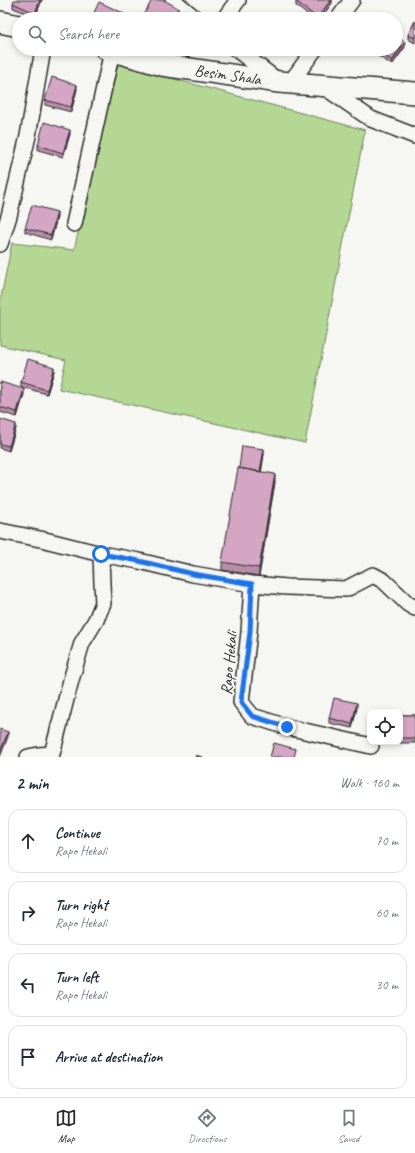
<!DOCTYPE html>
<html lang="en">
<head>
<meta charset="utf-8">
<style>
	body { margin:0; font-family:Caveat,sans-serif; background:#f2f2f3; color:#1f2937 }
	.controls { position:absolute; right:12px; bottom:12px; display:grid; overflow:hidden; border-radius:8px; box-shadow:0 2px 6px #0003 }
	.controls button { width:36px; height:36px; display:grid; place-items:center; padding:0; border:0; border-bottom:1px solid #e0e1e3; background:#fff; color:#1f2937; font:20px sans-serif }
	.stop { position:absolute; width:12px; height:12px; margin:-9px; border:3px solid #1a73e8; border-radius:50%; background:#fff }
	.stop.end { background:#1a73e8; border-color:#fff; box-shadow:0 1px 4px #0008 }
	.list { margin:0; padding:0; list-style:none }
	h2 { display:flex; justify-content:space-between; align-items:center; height:52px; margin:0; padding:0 16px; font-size:17px }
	h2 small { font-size:13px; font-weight:400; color:#747a83 }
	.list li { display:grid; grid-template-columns:26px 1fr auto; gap:12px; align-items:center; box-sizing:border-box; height:64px; margin:0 8px 8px; padding:0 8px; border:1px solid #e0e1e3; border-radius:12px }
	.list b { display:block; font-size:15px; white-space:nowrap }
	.list p { margin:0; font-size:13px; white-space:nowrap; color:#747a83 }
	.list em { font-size:13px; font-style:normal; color:#747a83 }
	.icon { flex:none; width:22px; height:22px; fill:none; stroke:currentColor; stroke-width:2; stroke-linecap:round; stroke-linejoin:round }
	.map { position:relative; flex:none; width:415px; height:757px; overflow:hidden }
	.search { position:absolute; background:#fff; box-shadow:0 2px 6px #0003; left:12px; right:12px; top:12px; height:44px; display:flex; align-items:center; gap:10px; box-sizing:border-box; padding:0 14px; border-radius:22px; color:#747a83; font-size:15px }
	.sheet { height:340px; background:#fff }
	nav { display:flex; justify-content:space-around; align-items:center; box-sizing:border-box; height:56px; border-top:1px solid #e0e1e3; background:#fff; font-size:11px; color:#747a83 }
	nav a { display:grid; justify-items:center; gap:2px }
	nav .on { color:#2b2b2b }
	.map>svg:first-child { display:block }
</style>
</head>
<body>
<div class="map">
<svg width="415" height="757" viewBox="0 0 415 757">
	<rect width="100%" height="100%" fill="#f6f6f2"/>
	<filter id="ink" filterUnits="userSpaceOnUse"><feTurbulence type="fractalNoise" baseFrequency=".025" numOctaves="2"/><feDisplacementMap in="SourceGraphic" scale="8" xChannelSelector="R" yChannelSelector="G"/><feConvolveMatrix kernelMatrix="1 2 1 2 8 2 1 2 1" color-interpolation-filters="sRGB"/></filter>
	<g filter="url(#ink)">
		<path fill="#b4d893" stroke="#70825f" d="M118,64L365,130L305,443L59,389L66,360L0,345V302L12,243L74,250Z"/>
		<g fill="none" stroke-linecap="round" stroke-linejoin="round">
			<g stroke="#2b2b2b" stroke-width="18">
				<path id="street" d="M173,0L196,19
					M224,19L238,0
					M338,19L352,0
					M236,49L278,81
					M162,65L170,49
					M290,83L315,49
					M323,86L371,119L415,136
					M74,224L112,51
					M0,244L9,216L28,136L43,49
					M0,531L45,540L101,554L139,561L193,574L252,584L249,632L241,702L252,716L287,727L371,746
					M252,584L287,587L346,589L373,575L384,581L408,604L415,608
					M28,757L38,755L52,754L71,680L82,643L96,620L103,603L102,584L101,554"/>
			</g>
			<g stroke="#2b2b2b" stroke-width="24">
				<path id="secondary" d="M0,22L19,26
					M106,49L162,65L279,82L415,93"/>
			</g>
			<use href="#street" stroke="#f6f6f2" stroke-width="15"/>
			<use href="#secondary" stroke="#f6f6f2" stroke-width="21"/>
		</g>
		<path fill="#b78ea9" stroke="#2b2b2b" d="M42,0L35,17L13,8V3Z
			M332,0V3L320,19H313L296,6V1Z
			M178,12L174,19H143V16Z
			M415,21V43L408,39V35Z
			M405,47L392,65L375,54V49Z
			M77,89L71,112L45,105V100Z
			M70,134L63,157L38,150V145Z
			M57,217L51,240L25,232V228Z
			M54,371L47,394L21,387V382Z
			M0,382L24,394L17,417L0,412Z
			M0,419L16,428L9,451L0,448Z
			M264,454L261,472L275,482L259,576L222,570V562Z
			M357,708L352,728L329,723V718Z
			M400,715H415V743H398V742H400Z"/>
		<path fill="#957489" stroke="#2b2b2b" d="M40,0H42L35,17V13Z
			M331,0H332V3L320,19H317V18Z
			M178,8V12L174,19H172Z
			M123,13V19H121Z
			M405,42V47L392,65V61Z
			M77,85V89L71,112V107Z
			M70,130V134L63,157V153Z
			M57,212V217L51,240V235Z
			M54,367V371L47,394V390Z
			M24,389V394L17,417V412Z
			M16,424V428L9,451V446Z
			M264,449V454L260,480V475Z
			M275,474V482L259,576V568Z
			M357,703V708L352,728V724Z
			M8,732V737L0,757V752Z"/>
		<path fill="#d5a5c4" stroke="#2b2b2b" d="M14,0H40L35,13L13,3Z
			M152,0H164L178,8L172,19H149L143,16Z
			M297,0H331L317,18L296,1Z
			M99,2L123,13L121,19H91Z
			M415,21V38L408,35Z
			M396,36L405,42L392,61L375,49H396Z
			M52,77L77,85L71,107L45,100Z
			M44,122L70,130L63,153L38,145Z
			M32,205L57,212L51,235L25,228Z
			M28,359L54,367L47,390L21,382Z
			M0,382L24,389L17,412L0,407Z
			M0,419L16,424L9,446L0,444Z
			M242,446L264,449L260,472L239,468Z
			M238,468L275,474L259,568L222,562Z
			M334,698L357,703L352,724L329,718Z
			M400,715H415V738H400Z
			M0,729L8,732L0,752Z
			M274,743L296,749L294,757H270Z
			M196,755L202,757H195Z"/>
	</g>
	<g fill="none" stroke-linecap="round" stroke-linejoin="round" filter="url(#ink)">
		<path stroke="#1a73e8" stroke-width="5" d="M101,554L139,561L193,574L252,584L250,632L241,702L252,716L287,727"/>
	</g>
	<g text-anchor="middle" stroke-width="4" stroke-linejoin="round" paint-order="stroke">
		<g font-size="16" fill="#2b2b2b" stroke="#f6f6f2">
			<text transform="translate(228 74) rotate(8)" y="6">Besim Shala</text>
			<text transform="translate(228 663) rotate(-85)" y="6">Rapo Hekali</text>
		</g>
	</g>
</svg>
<div class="controls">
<button><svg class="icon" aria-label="locate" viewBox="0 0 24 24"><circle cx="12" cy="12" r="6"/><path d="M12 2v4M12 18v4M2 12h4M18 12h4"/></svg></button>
</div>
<div class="stop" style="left:101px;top:554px"></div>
<div class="stop end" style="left:287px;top:727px"></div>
<div class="search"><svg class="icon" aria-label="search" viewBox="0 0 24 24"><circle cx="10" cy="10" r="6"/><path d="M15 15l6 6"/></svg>Search here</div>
</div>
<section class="sheet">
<h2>2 min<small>Walk · 160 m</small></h2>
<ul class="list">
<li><svg class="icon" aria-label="ahead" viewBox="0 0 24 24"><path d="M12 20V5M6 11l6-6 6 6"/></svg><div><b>Continue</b><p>Rapo Hekali</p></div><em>70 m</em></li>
<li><svg class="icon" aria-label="right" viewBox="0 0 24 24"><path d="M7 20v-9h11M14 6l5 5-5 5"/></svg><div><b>Turn right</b><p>Rapo Hekali</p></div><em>60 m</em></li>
<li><svg class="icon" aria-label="left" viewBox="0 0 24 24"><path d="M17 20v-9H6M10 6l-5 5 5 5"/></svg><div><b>Turn left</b><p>Rapo Hekali</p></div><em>30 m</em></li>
<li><svg class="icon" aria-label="arrive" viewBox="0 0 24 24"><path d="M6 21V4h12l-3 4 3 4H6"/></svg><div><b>Arrive at destination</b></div></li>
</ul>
</section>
<nav>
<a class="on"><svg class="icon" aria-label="map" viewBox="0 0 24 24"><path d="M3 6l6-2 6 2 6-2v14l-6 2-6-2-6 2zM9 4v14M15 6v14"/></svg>Map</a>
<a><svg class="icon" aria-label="directions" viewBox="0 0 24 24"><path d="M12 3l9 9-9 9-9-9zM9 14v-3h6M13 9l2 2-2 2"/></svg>Directions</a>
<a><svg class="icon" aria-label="saved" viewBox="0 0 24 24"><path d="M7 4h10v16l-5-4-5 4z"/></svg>Saved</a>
</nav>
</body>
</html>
